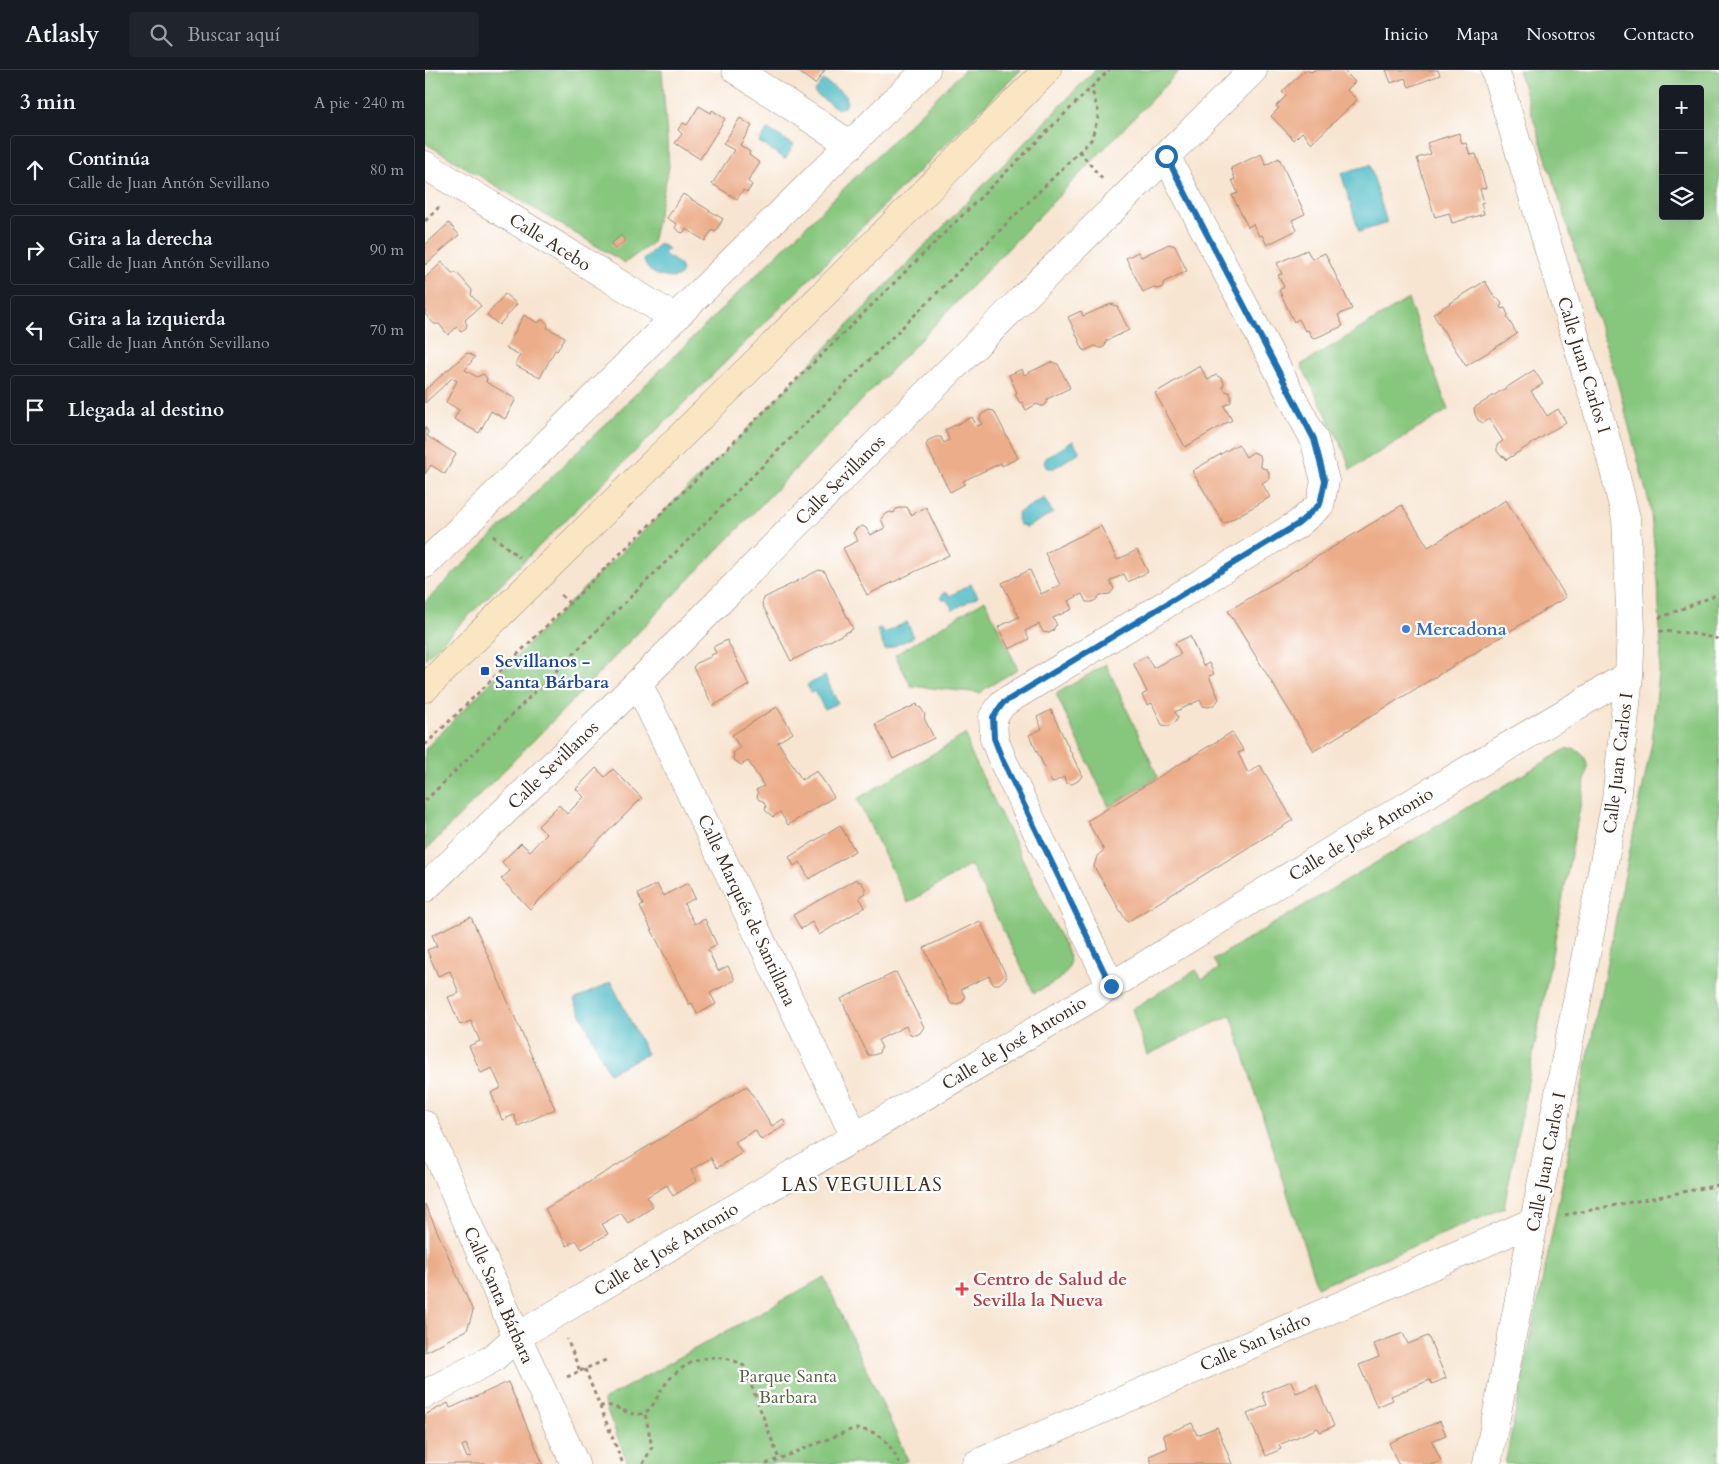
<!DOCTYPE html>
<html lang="es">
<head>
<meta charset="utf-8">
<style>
	body { margin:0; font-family:Cardo,serif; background:#20242c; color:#f1f3f6 }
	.controls { position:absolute; right:15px; top:15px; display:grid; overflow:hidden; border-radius:5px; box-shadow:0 5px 20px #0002 }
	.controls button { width:45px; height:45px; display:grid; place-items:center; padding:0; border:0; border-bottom:1px solid #363941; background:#171b24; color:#f1f3f6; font:25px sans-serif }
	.stop { position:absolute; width:15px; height:15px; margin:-11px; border:4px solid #1f6fb2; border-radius:50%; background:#fff }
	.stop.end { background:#1f6fb2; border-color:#fff; box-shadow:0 1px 5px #0008 }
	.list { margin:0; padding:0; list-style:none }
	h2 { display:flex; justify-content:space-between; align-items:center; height:65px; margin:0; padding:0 20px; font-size:21px }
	h2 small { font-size:16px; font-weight:400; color:#9ea1a6 }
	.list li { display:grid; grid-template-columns:32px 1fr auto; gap:15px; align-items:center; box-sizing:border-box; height:70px; margin:0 10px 10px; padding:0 10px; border:1px solid #363941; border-radius:5px }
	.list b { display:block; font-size:19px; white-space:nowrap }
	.list p { margin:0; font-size:16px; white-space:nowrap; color:#9ea1a6 }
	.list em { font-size:16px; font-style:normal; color:#9ea1a6 }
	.icon { flex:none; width:28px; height:28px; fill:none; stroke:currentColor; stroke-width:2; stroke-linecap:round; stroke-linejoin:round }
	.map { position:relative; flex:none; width:1294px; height:1394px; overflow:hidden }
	header { display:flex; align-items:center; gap:30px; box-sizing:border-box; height:70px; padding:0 25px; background:#171b24; border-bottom:1px solid #363941 }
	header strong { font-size:24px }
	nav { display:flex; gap:28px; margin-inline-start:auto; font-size:18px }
	.search { width:350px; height:45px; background:#20242c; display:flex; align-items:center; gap:12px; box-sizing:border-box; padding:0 18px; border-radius:5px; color:#9ea1a6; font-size:19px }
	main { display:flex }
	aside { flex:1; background:#171b24 }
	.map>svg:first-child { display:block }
</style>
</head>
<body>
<header>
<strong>Atlasly</strong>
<div class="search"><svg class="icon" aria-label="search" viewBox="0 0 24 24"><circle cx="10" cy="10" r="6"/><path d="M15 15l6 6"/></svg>Buscar aquí</div>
<nav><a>Inicio</a><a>Mapa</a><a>Nosotros</a><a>Contacto</a></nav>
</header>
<main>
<aside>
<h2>3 min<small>A pie · 240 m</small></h2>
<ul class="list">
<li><svg class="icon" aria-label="ahead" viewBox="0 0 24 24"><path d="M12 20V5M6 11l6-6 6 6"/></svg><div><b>Continúa</b><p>Calle de Juan Antón Sevillano</p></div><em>80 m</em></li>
<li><svg class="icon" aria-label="right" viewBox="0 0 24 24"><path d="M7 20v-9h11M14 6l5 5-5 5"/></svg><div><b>Gira a la derecha</b><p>Calle de Juan Antón Sevillano</p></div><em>90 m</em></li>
<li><svg class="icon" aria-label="left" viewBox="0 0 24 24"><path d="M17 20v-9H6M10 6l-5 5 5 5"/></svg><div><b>Gira a la izquierda</b><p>Calle de Juan Antón Sevillano</p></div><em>70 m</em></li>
<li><svg class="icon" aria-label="arrive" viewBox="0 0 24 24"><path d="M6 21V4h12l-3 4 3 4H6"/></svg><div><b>Llegada al destino</b></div></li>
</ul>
</aside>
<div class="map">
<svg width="1294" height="1394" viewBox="0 0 1294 1394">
	<rect width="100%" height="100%" fill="#fff"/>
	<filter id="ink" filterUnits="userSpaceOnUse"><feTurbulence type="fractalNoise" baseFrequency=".02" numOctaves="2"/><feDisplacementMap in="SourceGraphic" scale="10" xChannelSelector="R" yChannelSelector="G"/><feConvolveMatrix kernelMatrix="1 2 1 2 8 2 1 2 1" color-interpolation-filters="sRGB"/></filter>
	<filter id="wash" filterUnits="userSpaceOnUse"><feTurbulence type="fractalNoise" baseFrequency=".0096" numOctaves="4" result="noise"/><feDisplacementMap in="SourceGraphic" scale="20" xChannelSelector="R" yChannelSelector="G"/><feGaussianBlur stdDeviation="1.12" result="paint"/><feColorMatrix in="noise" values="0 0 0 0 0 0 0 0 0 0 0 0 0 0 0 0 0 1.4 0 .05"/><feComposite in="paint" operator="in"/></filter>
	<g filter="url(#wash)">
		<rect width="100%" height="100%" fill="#f7e5d1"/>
		<path fill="#86c67d" stroke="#60784e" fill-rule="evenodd" d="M6,0H237L244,97L227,173L200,193L0,73V5Z
			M539,0H596L0,589V532Z
			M670,0H755L154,624L0,781V679L144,533L298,384Z
			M1093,0H1294V1394H1080L1227,672L1236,583L1233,512L1225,436L1192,311ZM1238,19H1275V146H1238Z
			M983,229L1023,340L925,400L922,389L915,372L876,295Z
			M560,530L593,599L561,618L556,623L486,616L470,585Z
			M681,594L733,707L684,737L631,624Z
			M541,664L545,681L644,885C649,907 625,914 609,923L546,795L483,833L432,729Z
			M1148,679C1158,682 1163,690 1162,700L1079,1138L892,1217L806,945L722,985L707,939L771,900L777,909L794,899L788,890L1139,680Z
			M399,1207L483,1390L475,1394H203L178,1330Z"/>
		<path fill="#4dbbc4" stroke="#447271" d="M398,10L422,26L421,28L422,33L420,37L414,38L413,39L389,23Z
			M343,59L369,75L360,89L334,72Z
			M945,95L962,153L934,162L916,103Z
			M235,173L243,179L239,184C247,190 264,196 253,207C241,210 220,204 219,189Z
			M648,371L655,382L629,398H622L619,393L621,388Z
			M619,428L628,443L601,458L600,456L595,455L592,450L593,443Z
			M546,514L553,526L528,540L522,530H518L516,527L518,523H523L525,526Z
			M482,552L489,567L460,580L452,560L456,558L459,563Z
			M400,606L413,633L399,639L390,621L386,623L382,615Z
			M186,912L222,984L184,1003L149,930Z"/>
		<g id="blocks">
			<path fill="#ecad8a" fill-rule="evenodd" d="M371,0H400L390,14Z
				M880,0L887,2L889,0H918L930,12L922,20L932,30L887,73L877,62L869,70L846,46L854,38L851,36L861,26L857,22Z
				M961,0H1013L1015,5L984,17L980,8L966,13Z
				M274,36L286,43L287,40L300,49L275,89L250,73L257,64L253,60L254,58L258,53L262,55Z
				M315,48L327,56L315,75L325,82L324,85L335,93L323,111L327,115L324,120L322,122L318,120L312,129L287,114L309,80L298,74Z
				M1034,63L1037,74L1041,73L1045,85L1051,84L1061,118L1055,119L1059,132L1056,133L1059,144L1027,153L1024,143L1010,147L992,88L1006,84L1002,73Z
				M836,84L841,95L854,88L880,144L867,150L872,160L842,175L837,165L834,166L828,154L823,157L807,125L813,123L807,110L810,109L806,98Z
				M258,124L298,149L290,162L287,160L280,171L261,159L258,163L255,162L250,158L252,154L242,148Z
				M24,153L34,165L0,195V175Z
				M196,165L200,171L190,179L186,174Z
				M744,174L750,176L762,201L739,212L737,218L731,219L729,217L718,222L701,188L713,182L716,187Z
				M882,180L887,189L900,183L927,239L913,245L918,256L888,269L883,260L880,261L874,249L869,252L854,220L859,217L853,205L857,204L852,193Z
				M17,192L27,203H32L47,220L46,225L56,236L40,250L42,255L41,258L36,261L32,257L23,265L14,254H9L0,244V208Z
				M1060,211L1070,228H1073L1077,234L1075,237L1077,239L1080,238L1083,245L1082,247L1092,264L1041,296L1008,244Z
				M80,224L92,234L74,255L62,245Z
				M686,234L692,236L704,260L681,271L680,276L677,278H674L670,276L659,281L643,247L656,241L658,246Z
				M99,245L113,253L116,250H118L123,254L122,258L140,267L132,281L130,280L115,308L90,295L95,285L81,278Z
				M42,283L50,287L40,300L52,307L58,304L62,308L61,312L91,329L80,349L66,341L54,363L29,349L34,340L21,332L32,311L27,308L0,333V320Z
				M626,292L633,294L645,318L622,329V333L619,336H616L612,334L601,340L597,332L595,333L590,324L592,323L584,305L597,299L599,305Z
				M775,296L783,310L791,305L796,308L799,312L798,317L800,321L804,322L806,326V332L799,336L807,350L760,377L730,323Z
				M1109,300L1118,314L1106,321L1114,333L1122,346L1133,339L1141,352L1081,390L1080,387L1076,386L1072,381V375L1078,371L1064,349L1058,353L1053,350L1050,344L1049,338Z
				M564,340L569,341L593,388L577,396L576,393L538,411L540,414L525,422L501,375L504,370L511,367H516L519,373L524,370L520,360L547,347L552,356L557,354L554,349L557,344Z
				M0,357L3,362L2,366L31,384L20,404L6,395L0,404Z
				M813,374L821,387L828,382L834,385L836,389L835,394L837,398L842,399L844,403V409L837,413L845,427L799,454L767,401Z
				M1081,430L1141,527L889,681L803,541L977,435L1003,477Z
				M478,437H482L486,445L501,437L524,485L442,525L418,478L433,471L428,463L431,459L437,456L441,458L445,465L460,458L456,449L459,445L465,442L469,443L471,439Z
				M676,456L692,490L712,480L723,502L703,512L699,504L685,511L689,519L685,524L675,525L671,530L667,532H661L657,524L643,531L647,539L628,548L632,555L630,556L628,561L624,563L618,562L614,554L600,561L604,569L584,579L573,557L594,547L577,513L605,500L616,524L635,515L620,483Z
				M394,500L400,502L428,559L366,591L337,534L339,528Z
				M765,566L778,596L784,593L789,604L784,606L794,629L790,634L784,637L778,636L775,630L750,642L753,647L750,653L743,656L737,655L727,633L722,635L717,625L722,622L708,593L722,586L728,598L756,584L750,573Z
				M302,570L324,615L288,636L268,597L273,592L286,587V585L291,583L288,577Z
				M492,634L493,637L496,638L500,645L499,648L509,668L468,689L450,654Z
				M352,637L368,663L353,672L377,710L392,701L409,727L363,755L355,742L348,747L340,740L341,736L338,731L334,730L332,727L333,723L331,720L339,716L323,691L316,695L308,689L309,685L308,683L315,678L307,665Z
				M626,640L657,706L653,711L647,714L641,713L639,707L627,713L604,665L617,659L612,647Z
				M807,662L819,681L813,683L823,703L835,695L868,750L702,852L669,797L672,786L679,780L662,751Z
				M171,698L180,707L188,699L217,728L105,839L76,809L85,801L77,792L96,773L105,781L121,764L113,756L134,735L142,744L159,727L151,719Z
				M415,755L430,781L384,809L375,792L369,796L364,787Z
				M431,809L432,811L436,812L440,818V823L434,827L440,837L394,865L387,852L376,859L368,845Z
				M263,813L270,828L259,834L270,854L280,849L292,875L283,880L293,901L303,896L310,910L285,923L291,934L272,944L267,933L264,934L215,837L218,835L213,824L232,814L238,826Z
				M46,847L130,1039L93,1056L89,1045L77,1050L66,1023L76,1018L67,998L56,1003L44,976L55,971L46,951L35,955L23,927L34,923L25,901L13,906L2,880L12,876L7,865Z
				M555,851L582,907L574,914H568L564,906L536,919L540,927L537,932L532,934H526L499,878Z
				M471,902L499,957L495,963L491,965L485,964L481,956L453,970L457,978L455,979L454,983L449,985H443L416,929Z
				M322,1016L347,1056L358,1049L361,1055L336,1070L330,1060L310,1072L317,1083L292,1098L286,1088L266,1100L272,1111L248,1126L242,1115L222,1127L228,1137L203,1153L196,1143L177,1154L183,1164L157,1179L151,1170L142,1176L120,1139Z
				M0,1134L48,1241L42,1260L0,1282Z
				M978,1263L983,1274L1003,1266L1021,1308L1007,1314L1005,1310L966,1326L968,1330L952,1337L934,1295L954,1287L949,1274Z
				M866,1311L871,1323L891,1315L909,1356L895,1362L893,1358L854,1375L856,1379L841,1386L822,1344L842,1335L837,1323Z
				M83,1312L118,1394H0V1345L23,1333L25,1338L28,1337ZM41,1374L46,1386L42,1388L37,1376Z
				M1015,1351L1021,1365L1007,1371L1016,1391L1009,1394H973L964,1373Z
				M767,1353L772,1365L792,1357L807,1394H727L724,1386L743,1378L738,1365Z"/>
		</g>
	</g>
	<g filter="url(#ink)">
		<use href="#blocks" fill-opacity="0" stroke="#998878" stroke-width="1"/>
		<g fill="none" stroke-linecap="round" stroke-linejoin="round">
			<g stroke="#998878" stroke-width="29">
				<path id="minor" d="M311,0L426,75
					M0,95L250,248
					M0,494L501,0
					M213,613L430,1067
					M0,818L213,613L472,353L828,0
					M686,916L577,689L569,668L568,647L578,633L873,454L895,435L900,411L889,369L741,86
					M0,1055L92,1267L116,1318L150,1394
					M0,1324L67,1289L92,1267L110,1256L686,916L919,773L1204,605
					M551,1394L1110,1151
					M1062,1394L1191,730L1204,605L1206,559L1201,448L1183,376L1070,0"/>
			</g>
			<g stroke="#998878" stroke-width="29">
				<path id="secondary" d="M0,618L328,295L622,0"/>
			</g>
			<path stroke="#998878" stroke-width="3" stroke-dasharray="4 4" stroke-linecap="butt" d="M654,81L678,110
				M0,151L14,137
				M68,466L94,487
				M136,525L144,533
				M1234,548L1294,524
				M1234,561L1263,563L1294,569
				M0,675L249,431L684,0
				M0,731L666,70L674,44L666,17
				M1140,1145L1294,1115
				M160,1299L198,1394
				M155,1301L181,1290
				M142,1307L155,1301L142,1269
				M175,1336C178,1336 183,1335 186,1336C196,1338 209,1348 219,1343C228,1339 232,1326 237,1319C255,1291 290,1277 319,1296L354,1389
				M218,1394L227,1377L220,1343
				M341,1394L428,1359C457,1360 462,1371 475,1394"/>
			<use href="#minor" stroke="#fff" stroke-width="28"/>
			<use href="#secondary" stroke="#fbe6c3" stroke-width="28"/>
		</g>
	</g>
	<g fill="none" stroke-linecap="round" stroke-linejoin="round" filter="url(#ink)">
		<path stroke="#1f6fb2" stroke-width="6" d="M686,916L577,689L569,668L568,647L578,633L873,454L895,434L900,411L889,369L741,86"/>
	</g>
	<circle fill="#3f7fe0" stroke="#fff" stroke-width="2" cx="981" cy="559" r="5"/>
	<rect fill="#1a4fb4" stroke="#fff" stroke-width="2" x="55" y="596" width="10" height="10" rx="2.5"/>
	<path fill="#e0444e" stroke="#fff" stroke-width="2" d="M534.5 1211.5h5v5h5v5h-5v5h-5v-5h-5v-5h5z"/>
	<g text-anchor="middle" stroke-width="4.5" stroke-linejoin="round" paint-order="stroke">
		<g font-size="18" fill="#3b2a1e" stroke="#fff">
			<text transform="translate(125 172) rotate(32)" y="6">Calle Acebo</text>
			<text transform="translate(1159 295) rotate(73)" y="6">Calle Juan Carlos I</text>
			<text transform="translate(415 410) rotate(-45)" y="6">Calle Sevillanos</text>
			<text transform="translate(1193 693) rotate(-83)" y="6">Calle Juan Carlos I</text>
			<text transform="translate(128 695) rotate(-44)" y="6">Calle Sevillanos</text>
			<text transform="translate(936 764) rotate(-31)" y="6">Calle de José Antonio</text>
			<text transform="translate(322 840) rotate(65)" y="6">Calle Marqués de Santillana</text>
			<text transform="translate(589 973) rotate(-31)" y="6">Calle de José Antonio</text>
			<text transform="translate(1121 1092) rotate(-79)" y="6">Calle Juan Carlos I</text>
			<text transform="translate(241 1179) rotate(-31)" y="6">Calle de José Antonio</text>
			<text transform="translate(74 1225) rotate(66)" y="6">Calle Santa Bárbara</text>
			<text transform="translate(830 1272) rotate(-24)" y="6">Calle San Isidro</text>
		</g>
		<g font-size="18" font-weight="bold" fill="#366cbe" stroke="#fff" text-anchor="start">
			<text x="991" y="565">Mercadona</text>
		</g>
		<g font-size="18" font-weight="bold" fill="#164399" stroke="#fff" text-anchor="start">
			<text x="70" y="597">Sevillanos -<tspan x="70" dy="21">Santa Bárbara</tspan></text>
		</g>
		<g font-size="18" font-weight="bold" fill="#be3a42" stroke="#fff" text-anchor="start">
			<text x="548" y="1215">Centro de Salud de<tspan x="548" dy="21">Sevilla la Nueva</tspan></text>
		</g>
		<g font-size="18" fill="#55613f" stroke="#fff">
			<text x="363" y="1312">Parque Santa<tspan x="363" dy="21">Barbara</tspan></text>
		</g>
		<g font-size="19" letter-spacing="1" fill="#3b2a1e" stroke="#fff">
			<text x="437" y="1121">LAS VEGUILLAS</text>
		</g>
	</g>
</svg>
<div class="controls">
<button>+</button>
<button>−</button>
<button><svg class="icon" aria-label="layers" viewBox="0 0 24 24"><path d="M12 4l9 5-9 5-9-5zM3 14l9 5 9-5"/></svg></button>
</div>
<div class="stop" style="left:741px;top:86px"></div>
<div class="stop end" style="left:686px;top:916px"></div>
</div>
</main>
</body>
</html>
